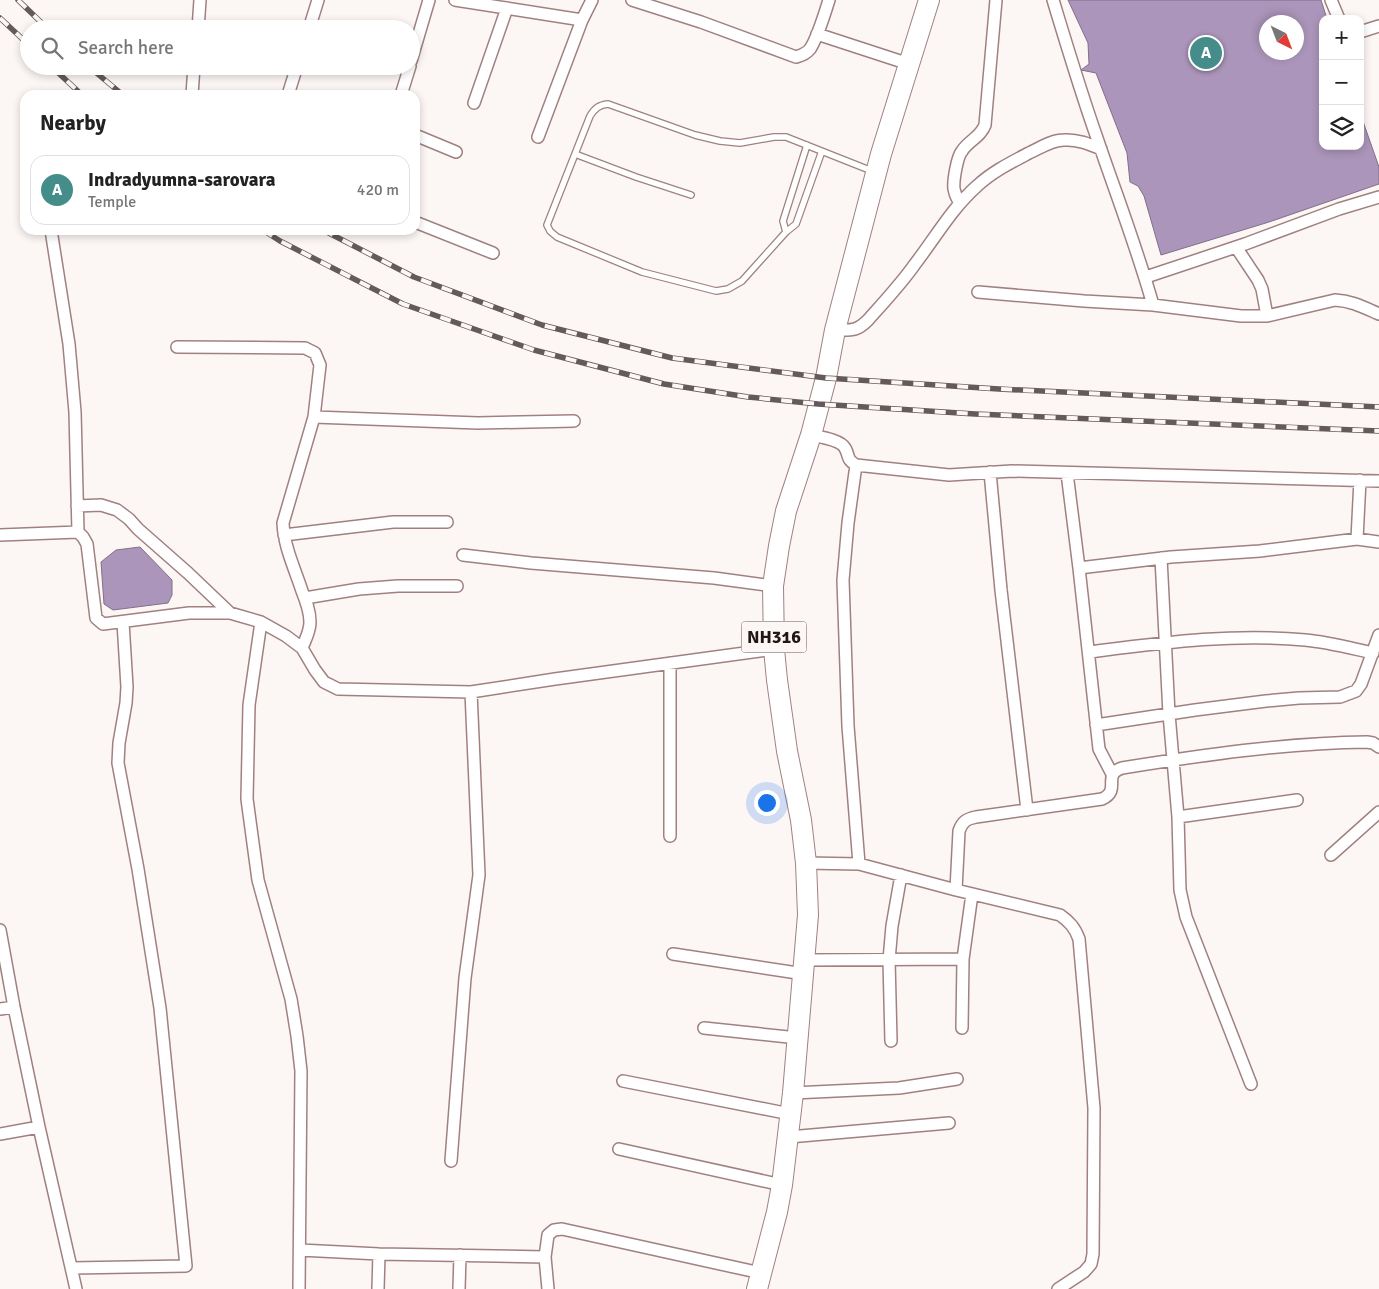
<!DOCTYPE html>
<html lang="en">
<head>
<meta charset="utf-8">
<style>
	body { margin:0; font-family:Signika,sans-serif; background:#f2f2f2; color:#222 }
	.controls { position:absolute; right:15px; top:15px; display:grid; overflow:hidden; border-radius:10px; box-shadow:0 2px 8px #0003 }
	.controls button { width:45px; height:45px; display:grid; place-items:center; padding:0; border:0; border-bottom:1px solid #e0e0e0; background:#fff; color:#222; font:25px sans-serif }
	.compass { position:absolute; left:1259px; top:15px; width:45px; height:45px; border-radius:50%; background:#fff; box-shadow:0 2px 8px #0003; rotate:138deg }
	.you { position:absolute; left:766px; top:802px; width:18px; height:18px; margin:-12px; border:4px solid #fff; border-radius:50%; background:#1a73e8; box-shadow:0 0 0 8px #1a73e833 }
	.badge { display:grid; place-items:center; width:32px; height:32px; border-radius:50%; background:#458d8a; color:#fff; font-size:16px; font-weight:700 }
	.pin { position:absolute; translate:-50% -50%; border:2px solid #fff; box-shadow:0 1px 5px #0006 }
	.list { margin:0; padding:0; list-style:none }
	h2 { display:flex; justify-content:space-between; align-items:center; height:65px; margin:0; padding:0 20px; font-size:21px }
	h2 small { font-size:16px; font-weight:400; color:#767676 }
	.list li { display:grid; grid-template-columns:32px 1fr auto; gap:15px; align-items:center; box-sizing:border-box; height:70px; margin:0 10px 10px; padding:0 10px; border:1px solid #e0e0e0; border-radius:15px }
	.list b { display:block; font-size:19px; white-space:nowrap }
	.list p { margin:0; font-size:16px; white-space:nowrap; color:#767676 }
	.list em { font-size:16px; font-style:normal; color:#767676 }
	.icon { flex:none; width:28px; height:28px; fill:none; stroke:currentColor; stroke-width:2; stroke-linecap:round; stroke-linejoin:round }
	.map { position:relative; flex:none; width:1379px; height:1289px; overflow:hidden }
	.search { position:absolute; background:#fff; box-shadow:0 2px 8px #0003; left:20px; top:20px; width:400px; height:55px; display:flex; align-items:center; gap:12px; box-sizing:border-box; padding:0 18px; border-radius:28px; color:#767676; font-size:19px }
	.panel { position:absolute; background:#fff; box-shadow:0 2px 8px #0003; left:20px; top:90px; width:400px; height:145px; border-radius:15px }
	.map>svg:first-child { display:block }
</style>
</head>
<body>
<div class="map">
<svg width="1379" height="1289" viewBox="0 0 1379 1289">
	<rect width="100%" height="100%" fill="#fcf6f5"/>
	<path fill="#ab95ba" stroke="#826f89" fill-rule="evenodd" d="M1068,0H1321L1327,19H1323V146H1360V113L1379,167V184L1269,222L1161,255L1144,196L1138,186L1130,182L1127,153L1096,73L1081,70L1089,64L1088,43ZM1266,22H1296V52H1266Z
		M140,547L172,580V595L168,603L113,610L104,604L101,562L116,550Z"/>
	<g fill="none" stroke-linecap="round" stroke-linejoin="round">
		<g stroke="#a08180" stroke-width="8">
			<path id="lane" d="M822,151L796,224L786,232L742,281L728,289L716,291L642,272L557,237L550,231L547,225L590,116C595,108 599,105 608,104L695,135L720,141L740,143L774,137H786L872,171
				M575,154L636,177L691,195
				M786,232L783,221L807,145"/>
		</g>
		<g stroke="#a08180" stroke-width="14">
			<path id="street" d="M455,0L582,20
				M632,0L701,22L796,57C802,55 806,54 810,49C817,39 825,13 829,0
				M1053,0C1067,46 1081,93 1097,138C1116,194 1137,248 1153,305
				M1331,0L1339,19
				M198,29L200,0
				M309,29L318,0
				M1360,32L1379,26
				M817,34L909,64
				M411,61L429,0
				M192,95L194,66
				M288,95L297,66
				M401,95L410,66
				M474,103L507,8
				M415,135L456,152
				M538,137L582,20L592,0
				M960,203C957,199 955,194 954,189C953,181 957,157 962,151C969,140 980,138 985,125L996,0
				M415,222L493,253
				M51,230L69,344L75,412L78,532
				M1236,247L1258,280L1262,289L1267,316
				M1146,277L1245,244L1339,209L1379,197
				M978,292L1084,301L1153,305L1241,316H1267L1335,300C1352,301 1363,307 1379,314
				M835,330C851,330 856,332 868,320C884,302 901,284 915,264C935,238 952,208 977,186C992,172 1010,163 1029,153C1040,148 1052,140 1064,140C1077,139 1089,144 1101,149
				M177,347L305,348L315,353L320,365L314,417L283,523C284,547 295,569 302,591C306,601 310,611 310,622C310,632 305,640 302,648L315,670L324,682L338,689L471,692L555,679L774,649
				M314,417L478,423L574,421
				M811,435C820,437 841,440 845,448C850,457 846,459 856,465L949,475L1012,471L1379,481
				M856,465L848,523L843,580L848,726L859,864
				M990,472L1001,590L1027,810
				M1067,473L1079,568L1099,749L1112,774
				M77,506L101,505L117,510L129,519L138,529L188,573L230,613
				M0,535L78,532L83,537L87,544L96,618L103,624L189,613H230L261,622L286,636L302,648
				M284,535L393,522H447
				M1357,539L1360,480
				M463,555L531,563L714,578L773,586
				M1161,558L1169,714L1178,817L1180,890L1186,917L1251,1084
				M1079,568L1171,557L1260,551L1357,539L1379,542
				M305,598L359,589L398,586H457
				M261,622L249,705L247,799L258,880L291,999L297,1036L301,1071L299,1289
				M1089,652C1161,643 1233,633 1305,640C1328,642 1350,648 1373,653
				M670,663V836
				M1096,725L1195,710L1266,701L1299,698L1340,697L1356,691L1361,684L1379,635
				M1178,817L1297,800
				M1331,855L1379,812
				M806,863L859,864L956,890L1060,915C1070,922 1075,928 1079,939L1094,1108L1093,1254L1091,1264L1084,1272L1058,1289
				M956,890L959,831C962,822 966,819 976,817L1102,799C1122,790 1101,775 1122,768C1203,755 1284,743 1367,742L1373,743L1379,747
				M0,930L14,1007L39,1127L76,1289
				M673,954L804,974
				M805,960L963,959
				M0,1009L14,1007
				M704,1028L798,1038
				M962,1028L963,959L972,894
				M891,1041L889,960L892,926L901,875
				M623,1081L790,1114
				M793,1093L899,1088L957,1079
				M0,1134L39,1127
				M789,1137L949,1123
				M619,1149L782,1185
				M451,1161L465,978L479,875L471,692
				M300,1250L379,1254L545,1257
				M72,1268L186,1266L160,1008L138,869L118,763L119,743L126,703L127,687L123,622
				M378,1289L379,1254
				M459,1289L460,1255
				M548,1289L545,1257L548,1235L554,1230L562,1229L761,1273"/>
		</g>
		<g stroke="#a08180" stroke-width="22">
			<path id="highway" d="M757,1289L777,1212L782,1185L793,1093L808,915L806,863L801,820L787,751L777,680L774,649L773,586L779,546L786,511L811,435L826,378L835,330L881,154L929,0"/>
		</g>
		<use href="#lane" stroke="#fff" stroke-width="5.5"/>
		<use href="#street" stroke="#fff" stroke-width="11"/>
		<use href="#highway" stroke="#fff" stroke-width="20"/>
		<g stroke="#635a59" stroke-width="5.5">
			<path id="rail" d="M18,0L48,29
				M0,18L29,45
				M51,66L82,95
				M88,66L123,95
				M263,230L280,241L403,304L534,350L664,384L748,397L818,404L975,414L1379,431
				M323,230L414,277L542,325L672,358L826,378L999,389L1379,407"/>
		</g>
		<use href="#rail" stroke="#fcf6f5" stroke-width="4" stroke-dasharray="11" stroke-linecap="butt"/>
	</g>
	<g text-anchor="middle" stroke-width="5" stroke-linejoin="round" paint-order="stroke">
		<rect fill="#fcf6f5" stroke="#635a59" stroke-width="1" x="741.5" y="621.5" width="65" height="31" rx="4"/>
		<g font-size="18" font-weight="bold" fill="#221716">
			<text x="774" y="643">NH316</text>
		</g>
	</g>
</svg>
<div class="controls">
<button>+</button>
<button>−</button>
<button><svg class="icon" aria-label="layers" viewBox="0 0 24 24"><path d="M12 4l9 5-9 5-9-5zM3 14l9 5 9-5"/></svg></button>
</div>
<svg class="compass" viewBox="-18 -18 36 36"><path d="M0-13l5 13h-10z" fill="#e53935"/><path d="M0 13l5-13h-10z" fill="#767676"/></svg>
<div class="you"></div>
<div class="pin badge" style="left:1206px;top:53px">A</div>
<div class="search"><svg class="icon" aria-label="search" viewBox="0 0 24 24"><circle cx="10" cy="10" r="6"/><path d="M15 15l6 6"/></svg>Search here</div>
<section class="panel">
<h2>Nearby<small></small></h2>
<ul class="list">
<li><span class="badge">A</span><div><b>Indradyumna-sarovara</b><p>Temple</p></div><em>420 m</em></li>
</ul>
</section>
</div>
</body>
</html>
